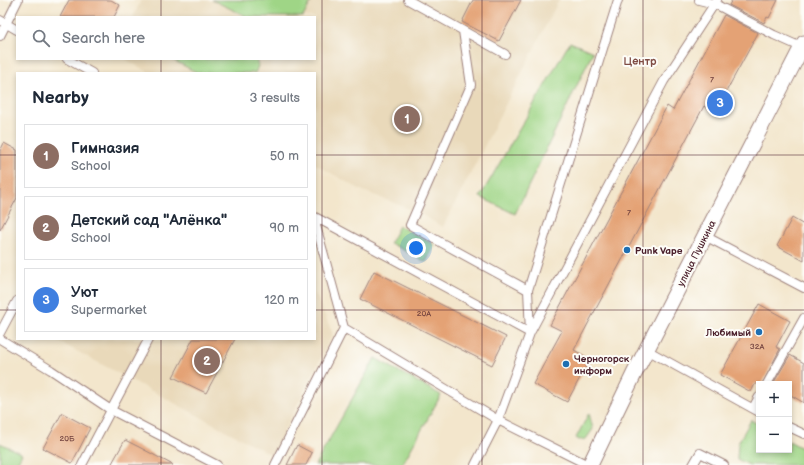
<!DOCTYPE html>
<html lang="en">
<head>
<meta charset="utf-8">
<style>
	body { margin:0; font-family:"Balsamiq Sans",sans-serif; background:#f2f2f3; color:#1f2937 }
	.controls { position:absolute; right:12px; bottom:12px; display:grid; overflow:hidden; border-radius:0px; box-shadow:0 2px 6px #0003 }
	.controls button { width:36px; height:36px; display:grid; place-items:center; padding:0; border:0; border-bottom:1px solid #e0e1e3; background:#fff; color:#1f2937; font:20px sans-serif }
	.you { position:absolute; left:416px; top:248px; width:14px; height:14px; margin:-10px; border:3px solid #fff; border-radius:50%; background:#1a73e8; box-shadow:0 0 0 6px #1a73e833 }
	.badge { display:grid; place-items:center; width:26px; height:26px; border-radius:50%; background:#1f6fb2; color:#fff; font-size:13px; font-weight:700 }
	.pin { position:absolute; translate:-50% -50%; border:2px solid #fff; box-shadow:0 1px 4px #0006 }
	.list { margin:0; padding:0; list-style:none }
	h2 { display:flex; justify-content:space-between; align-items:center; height:52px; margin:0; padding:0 16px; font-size:17px }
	h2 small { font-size:13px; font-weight:400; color:#747a83 }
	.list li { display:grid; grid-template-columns:26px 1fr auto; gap:12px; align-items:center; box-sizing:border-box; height:64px; margin:0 8px 8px; padding:0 8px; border:1px solid #e0e1e3; border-radius:0px }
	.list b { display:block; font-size:15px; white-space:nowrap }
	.list p { margin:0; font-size:13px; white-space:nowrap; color:#747a83 }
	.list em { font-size:13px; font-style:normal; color:#747a83 }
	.icon { flex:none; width:22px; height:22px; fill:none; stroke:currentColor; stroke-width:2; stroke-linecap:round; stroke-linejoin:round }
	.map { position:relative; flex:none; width:804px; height:465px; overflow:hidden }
	.search { position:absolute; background:#fff; box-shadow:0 2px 6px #0003; left:16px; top:16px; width:300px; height:44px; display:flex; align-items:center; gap:10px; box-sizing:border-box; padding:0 14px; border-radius:0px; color:#747a83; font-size:15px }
	.panel { position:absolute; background:#fff; box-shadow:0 2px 6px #0003; left:16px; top:72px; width:300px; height:268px; border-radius:0px }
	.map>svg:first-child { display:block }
</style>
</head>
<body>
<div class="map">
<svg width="804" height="465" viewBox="0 0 804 465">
	<rect width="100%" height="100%" fill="#fdfcf7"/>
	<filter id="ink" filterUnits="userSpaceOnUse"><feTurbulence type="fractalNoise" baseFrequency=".025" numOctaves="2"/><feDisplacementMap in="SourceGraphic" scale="8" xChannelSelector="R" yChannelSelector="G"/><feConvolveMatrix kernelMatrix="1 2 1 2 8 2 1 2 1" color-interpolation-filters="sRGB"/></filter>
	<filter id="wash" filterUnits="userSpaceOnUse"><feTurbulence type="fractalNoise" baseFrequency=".012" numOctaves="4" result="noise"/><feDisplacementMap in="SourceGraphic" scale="16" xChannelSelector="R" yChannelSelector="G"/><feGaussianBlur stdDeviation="0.9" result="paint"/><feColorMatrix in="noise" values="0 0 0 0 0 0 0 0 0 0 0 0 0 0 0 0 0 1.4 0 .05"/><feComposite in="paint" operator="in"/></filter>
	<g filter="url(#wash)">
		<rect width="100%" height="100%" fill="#f3e6cc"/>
		<path fill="#e9d9ba" d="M141,0H559L443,227L417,212L361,190L315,164V73H150L125,59H315V17H133Z
			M315,293L333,334L272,455L54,339H315Z"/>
		<path fill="#9fd586" stroke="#747a58" d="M212,0H312L303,17H248Z
			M570,42L593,52L515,214L480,197Z
			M171,59H256L258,66L255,73H198Z
			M399,226L435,245L426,262L390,243Z
			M375,358L441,395L402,465H315Z
			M589,413L593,429L586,439L579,440L576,438Z
			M751,420L759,425V450H789V441L804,449V465H749L737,459L738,443Z
			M0,443L22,454L16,465H0Z"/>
		<g id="blocks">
			<path fill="#e4a274" d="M69,0H111L120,5L114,17H60Z
				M473,0H521L499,41L462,22Z
				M732,0H778L769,18L767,17L764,23L729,5Z
				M724,15L758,33L715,112L704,106L574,350L590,359L567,402L533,384L562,331L550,325L667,106L673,110Z
				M4,143L17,150V198L0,230V151Z
				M792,218L804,225V261L777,246Z
				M374,271L506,337L492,365L360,299Z
				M759,304L790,321L776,347L780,349L762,384H755L751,392L720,375Z
				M193,339H235L206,393L173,377Z
				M790,355L804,363V403L789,394V384H773Z
				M62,413L90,428L72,463L43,448Z
				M125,440L139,447L173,465H111Z
				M297,445L312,453L306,465H287Z"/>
		</g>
	</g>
	<g filter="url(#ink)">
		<use href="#blocks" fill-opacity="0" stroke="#9e827c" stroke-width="1"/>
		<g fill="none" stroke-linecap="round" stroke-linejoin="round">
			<g stroke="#9e827c" stroke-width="10">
				<path id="service" d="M408,0L505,54
					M699,0L715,4L774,35L801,47
					M0,20L17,30
					M463,31L471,85L410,225L442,243L528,290
					M0,36L18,0
					M67,59L92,73
					M315,217L530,333
					M315,222L344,328L498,420L530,333L664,81L717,0
					M705,236L804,288
					M530,332L528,290L618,0
					M0,333L17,301
					M0,339L51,370L111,410L217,465
					M647,350L759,412
					M767,384L804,318
					M753,408L759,397
					M789,427L804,434
					M82,465L148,340
					M275,465L344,328
					M475,465L498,420L588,465
					M693,465L700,453L724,465"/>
			</g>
			<g stroke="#9e827c" stroke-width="17">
				<path id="minor" d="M590,465L634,374L804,43"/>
			</g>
			<use href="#service" stroke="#fff" stroke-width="8"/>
			<use href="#minor" stroke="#fff" stroke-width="15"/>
		</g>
	</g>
	<path fill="none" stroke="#4a1f2b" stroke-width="1" stroke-opacity="0.55" d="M161,0V17M322,0V465M482,0V465M643,0V465M161,59V73M0,155H17M315,155H804M0,310H17M315,310H804M161,339V465"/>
	<g fill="#1f6fb2" stroke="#fdfcf7" stroke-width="1.5">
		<circle cx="627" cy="250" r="4"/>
		<circle cx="759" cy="332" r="4"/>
		<circle cx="566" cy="364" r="4"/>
	</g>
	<g text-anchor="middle" stroke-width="4" stroke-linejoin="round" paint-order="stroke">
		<g font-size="8" fill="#70403d">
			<text x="712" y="82">7</text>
			<text x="629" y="215">7</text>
			<text x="424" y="316">20А</text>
			<text x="757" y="349">32А</text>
			<text x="67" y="441">20Б</text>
		</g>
		<g font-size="10" font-weight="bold" fill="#4a1f2b" stroke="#fdfcf7" text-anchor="start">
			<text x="635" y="254">Punk Vape</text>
			<text x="751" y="336" text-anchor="end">Любимый</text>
			<text x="574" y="362">Черногорск<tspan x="574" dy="12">информ</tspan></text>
		</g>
		<g font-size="10" fill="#4a1f2b" stroke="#fdfcf7">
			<text transform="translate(696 253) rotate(-63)" y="4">улица Пушкина</text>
		</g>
		<g font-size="11" font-weight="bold" fill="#804d45" stroke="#fdfcf7">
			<text x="640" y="65">Центр</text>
		</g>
	</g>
</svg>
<div class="controls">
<button>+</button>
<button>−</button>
</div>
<div class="you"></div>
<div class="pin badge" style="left:407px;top:119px;background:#8d6e63">1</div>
<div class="pin badge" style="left:207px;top:361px;background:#8d6e63">2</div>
<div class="pin badge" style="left:720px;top:103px;background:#3f7fe0">3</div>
<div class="search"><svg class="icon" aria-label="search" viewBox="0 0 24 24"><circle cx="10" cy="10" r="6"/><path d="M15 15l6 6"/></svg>Search here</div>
<section class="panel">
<h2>Nearby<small>3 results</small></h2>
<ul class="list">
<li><span class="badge" style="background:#8d6e63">1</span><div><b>Гимназия</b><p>School</p></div><em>50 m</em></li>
<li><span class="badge" style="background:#8d6e63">2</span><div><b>Детский сад &quot;Алёнка&quot;</b><p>School</p></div><em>90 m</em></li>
<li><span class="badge" style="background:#3f7fe0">3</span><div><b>Уют</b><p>Supermarket</p></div><em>120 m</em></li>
</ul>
</section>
</div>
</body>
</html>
